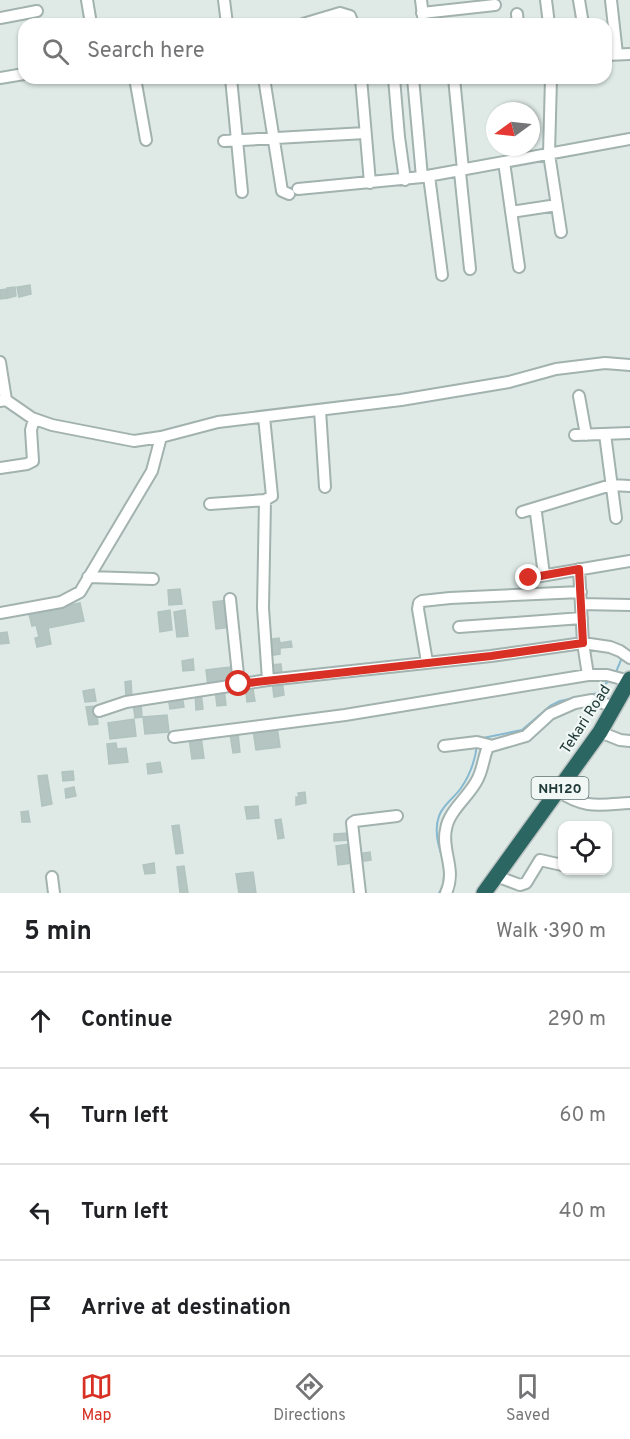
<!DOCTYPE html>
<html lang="en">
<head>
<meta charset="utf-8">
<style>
	body { margin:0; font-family:Overpass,sans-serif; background:#f6f6f6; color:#202124 }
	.controls { position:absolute; right:18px; bottom:18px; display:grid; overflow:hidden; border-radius:12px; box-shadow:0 2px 4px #0004 }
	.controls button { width:54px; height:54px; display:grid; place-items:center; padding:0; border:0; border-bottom:2px solid #e0e0e0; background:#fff; color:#202124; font:30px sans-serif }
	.compass { position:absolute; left:486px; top:102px; width:54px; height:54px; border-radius:50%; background:#fff; box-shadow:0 2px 4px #0004; rotate:255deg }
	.stop { position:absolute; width:18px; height:18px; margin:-14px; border:4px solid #d93025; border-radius:50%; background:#fff }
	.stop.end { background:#d93025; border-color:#fff; box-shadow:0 2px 6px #0008 }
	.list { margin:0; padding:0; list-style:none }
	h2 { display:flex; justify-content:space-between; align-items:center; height:78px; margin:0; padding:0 24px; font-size:26px }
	h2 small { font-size:20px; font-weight:400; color:#757577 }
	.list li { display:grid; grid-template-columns:39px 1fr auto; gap:18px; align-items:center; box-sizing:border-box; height:96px; padding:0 24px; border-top:2px solid #e0e0e0 }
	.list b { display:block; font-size:22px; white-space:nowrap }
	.list em { font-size:20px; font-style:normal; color:#757577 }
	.icon { flex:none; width:33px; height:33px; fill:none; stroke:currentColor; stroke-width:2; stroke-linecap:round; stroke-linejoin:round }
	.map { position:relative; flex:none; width:630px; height:893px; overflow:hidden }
	.search { position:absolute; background:#fff; box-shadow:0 2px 4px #0004; left:18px; right:18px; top:18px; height:66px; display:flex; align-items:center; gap:15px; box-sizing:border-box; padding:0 21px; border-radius:18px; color:#757577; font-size:22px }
	.sheet { height:462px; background:#fff }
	nav { display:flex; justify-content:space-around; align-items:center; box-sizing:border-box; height:84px; border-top:2px solid #e0e0e0; background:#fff; font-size:16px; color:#757577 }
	nav a { display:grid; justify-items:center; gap:3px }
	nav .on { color:#d93025 }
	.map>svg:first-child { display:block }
</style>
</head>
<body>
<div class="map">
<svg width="630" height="893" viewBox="0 0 630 893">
	<rect width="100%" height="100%" fill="#dfeae7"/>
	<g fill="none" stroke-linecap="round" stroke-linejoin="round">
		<path stroke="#87b9d0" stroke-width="2" d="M616,672L621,660
			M478,739L522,730L550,706L560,701L598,693L608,681
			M443,859C436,841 432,821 445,806C450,800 456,795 461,788C470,775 475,761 477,745
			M439,893L444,885"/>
	</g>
	<path fill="#b5c5c1" stroke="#b2c4bf" stroke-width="1.5" d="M30,285L31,294L19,297L17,287Z
		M15,287L16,296L8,298L7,288Z
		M6,289L7,298L0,299V290Z
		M180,589L182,604L169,605L168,590Z
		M229,600L232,627L216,629L213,602Z
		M80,603L84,621L48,628L51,644L37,647L35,638L39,637L36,625L32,626L29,614Z
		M170,610L172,630L160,632L158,612Z
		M185,610L188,636L177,637L174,612Z
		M7,632L9,643L0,644V633Z
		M279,638L280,643L291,641L292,647L280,648V654L268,656L266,640Z
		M193,659L194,670L183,671L182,661Z
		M281,664L282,673L270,674L269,665Z
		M230,667L232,682L208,686L206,670Z
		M282,680L284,695L274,697L272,681Z
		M131,681L132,697H126L125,682Z
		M252,683L255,701L247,702L245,684Z
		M224,688L226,705L217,706L215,690Z
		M94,689L96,701L85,702L83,691Z
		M201,692L203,709L196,710L195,693Z
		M182,695L184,707L170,709L168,697Z
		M141,702L142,717L135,718L133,703Z
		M96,706L98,724L89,725L86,707Z
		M167,715L169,732L145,734L143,717Z
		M134,719L136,736L110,739L108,723Z
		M277,726L280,747L256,750L253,730Z
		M238,733L240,752L233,753L230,734Z
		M201,736L204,758L192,759L189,738Z
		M116,743L117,749L126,748L128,762L109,764L107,744Z
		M160,762L162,772L148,774L147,764Z
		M73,771L74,780L63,781L62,772Z
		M47,775L52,804L42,806L38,776Z
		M74,787L76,796L66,798L65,789Z
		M305,792L306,803L296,805V797H299L298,793Z
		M258,806L259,818L247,819L245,807Z
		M28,811L30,822H22L21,812Z
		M281,819L284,838L278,839L275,820Z
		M179,825L183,853L176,854L172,826Z
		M348,833L349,840L334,841V834Z
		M350,844L352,863L338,865L336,846Z
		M370,852L371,860L358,862L357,854Z
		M154,863L155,873L145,874L143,865Z
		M184,866L188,893H180L177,867Z
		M253,872L256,893H239L236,874Z"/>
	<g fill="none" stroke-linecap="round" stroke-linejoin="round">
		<g stroke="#a2b2af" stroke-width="14">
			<path id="minor" d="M87,0L91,24
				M224,0L227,24
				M421,0L424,24
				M546,0L549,24
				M579,0L583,24
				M611,0L617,54
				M422,13L495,5
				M517,14L518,24
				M0,18L37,11
				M303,24L340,13L350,16L353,24
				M606,55L630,54
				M0,78L24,74
				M135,78L146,140
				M231,78L242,192
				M264,78L282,191L289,194
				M361,78L370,183
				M394,78L399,137L405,180
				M413,78L422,177
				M454,78L463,170L460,172L470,269
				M551,78L549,154L561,232
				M224,141L365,133
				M504,162L519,267
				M429,176L442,275
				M298,189L422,177L630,139
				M511,212L557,205
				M0,362L6,400L0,401
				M579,396L586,435
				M6,400L32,418L52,425L134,441L161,437L218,422L401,400L509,382L556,369L605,363L630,365
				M320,410L325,487
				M605,434L616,518
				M575,435L630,433
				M0,468L27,464L33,461L31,430L34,419
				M265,500L263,608L268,680
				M210,504L265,500L272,496L264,417
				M522,512L611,485L630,486
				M536,513L544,575
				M579,569L583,643L588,675
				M88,577L153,579
				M529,578L630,561
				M230,599L239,684
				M581,604L630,605
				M0,613L61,602L80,592L152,471L161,437
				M459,627L582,618
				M427,662L418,609L419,603L422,601L450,598L581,592
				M99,711L126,702L268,680L491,656L583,643L610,647L620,651L630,658
				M600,732L620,740L630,741
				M174,737L345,715L588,675H607L629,681
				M444,746L477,742L489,745
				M558,791C585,809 598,805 630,803
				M496,876L520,885L526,883L540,860L562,865
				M52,877L54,893
				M360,893L352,823L355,821L397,816
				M446,893C457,869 441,851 446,829C449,811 467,798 476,782C483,771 483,758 488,747L526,736L550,714L575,703L592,700L616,707"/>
		</g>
		<g stroke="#bcc4c3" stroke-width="18">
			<path id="highway" d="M484,893L600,732L630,679"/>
		</g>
		<use href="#minor" stroke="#fff" stroke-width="10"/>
		<use href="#highway" stroke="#2c6663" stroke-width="15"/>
	</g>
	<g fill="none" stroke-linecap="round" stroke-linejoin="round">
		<path stroke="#d93025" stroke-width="8" d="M239,684L491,656L583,643L579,569L529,578"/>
	</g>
	<g text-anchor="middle" stroke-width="4.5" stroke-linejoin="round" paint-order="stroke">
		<rect fill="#f0f7f5" stroke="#5e7370" stroke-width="1.5" x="531.5" y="777" width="57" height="22" rx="4.5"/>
		<g font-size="14" font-weight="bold" fill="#203a37">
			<text x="560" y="793">NH120</text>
		</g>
		<g font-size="15" fill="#203a37" stroke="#f0f7f5">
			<text transform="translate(585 719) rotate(-57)" y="5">Tekari Road</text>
		</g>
	</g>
</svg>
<div class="controls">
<button><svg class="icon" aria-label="locate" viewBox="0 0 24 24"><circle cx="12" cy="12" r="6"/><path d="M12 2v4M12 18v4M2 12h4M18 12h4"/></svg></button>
</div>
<svg class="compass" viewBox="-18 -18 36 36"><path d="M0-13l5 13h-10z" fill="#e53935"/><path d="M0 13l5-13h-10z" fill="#757577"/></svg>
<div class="stop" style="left:239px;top:684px"></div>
<div class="stop end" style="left:529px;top:578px"></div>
<div class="search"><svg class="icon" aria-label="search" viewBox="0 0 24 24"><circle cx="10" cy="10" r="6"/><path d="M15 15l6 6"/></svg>Search here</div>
</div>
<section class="sheet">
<h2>5 min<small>Walk · 390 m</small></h2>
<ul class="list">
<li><svg class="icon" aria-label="ahead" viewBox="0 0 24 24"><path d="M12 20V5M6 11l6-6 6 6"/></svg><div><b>Continue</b></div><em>290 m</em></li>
<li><svg class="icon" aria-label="left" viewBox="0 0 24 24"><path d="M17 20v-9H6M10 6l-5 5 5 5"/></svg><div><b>Turn left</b></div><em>60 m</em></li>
<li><svg class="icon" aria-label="left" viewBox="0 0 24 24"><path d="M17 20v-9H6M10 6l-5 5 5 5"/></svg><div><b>Turn left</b></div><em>40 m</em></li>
<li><svg class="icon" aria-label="arrive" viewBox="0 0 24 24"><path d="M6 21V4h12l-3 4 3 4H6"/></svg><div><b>Arrive at destination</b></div></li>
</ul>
</section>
<nav>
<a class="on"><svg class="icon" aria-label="map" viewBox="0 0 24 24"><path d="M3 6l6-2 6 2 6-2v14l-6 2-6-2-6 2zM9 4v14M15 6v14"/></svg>Map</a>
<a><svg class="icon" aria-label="directions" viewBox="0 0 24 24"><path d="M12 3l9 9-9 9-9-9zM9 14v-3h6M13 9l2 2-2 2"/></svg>Directions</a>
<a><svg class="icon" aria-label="saved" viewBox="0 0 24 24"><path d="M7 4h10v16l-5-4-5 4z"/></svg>Saved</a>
</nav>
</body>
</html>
